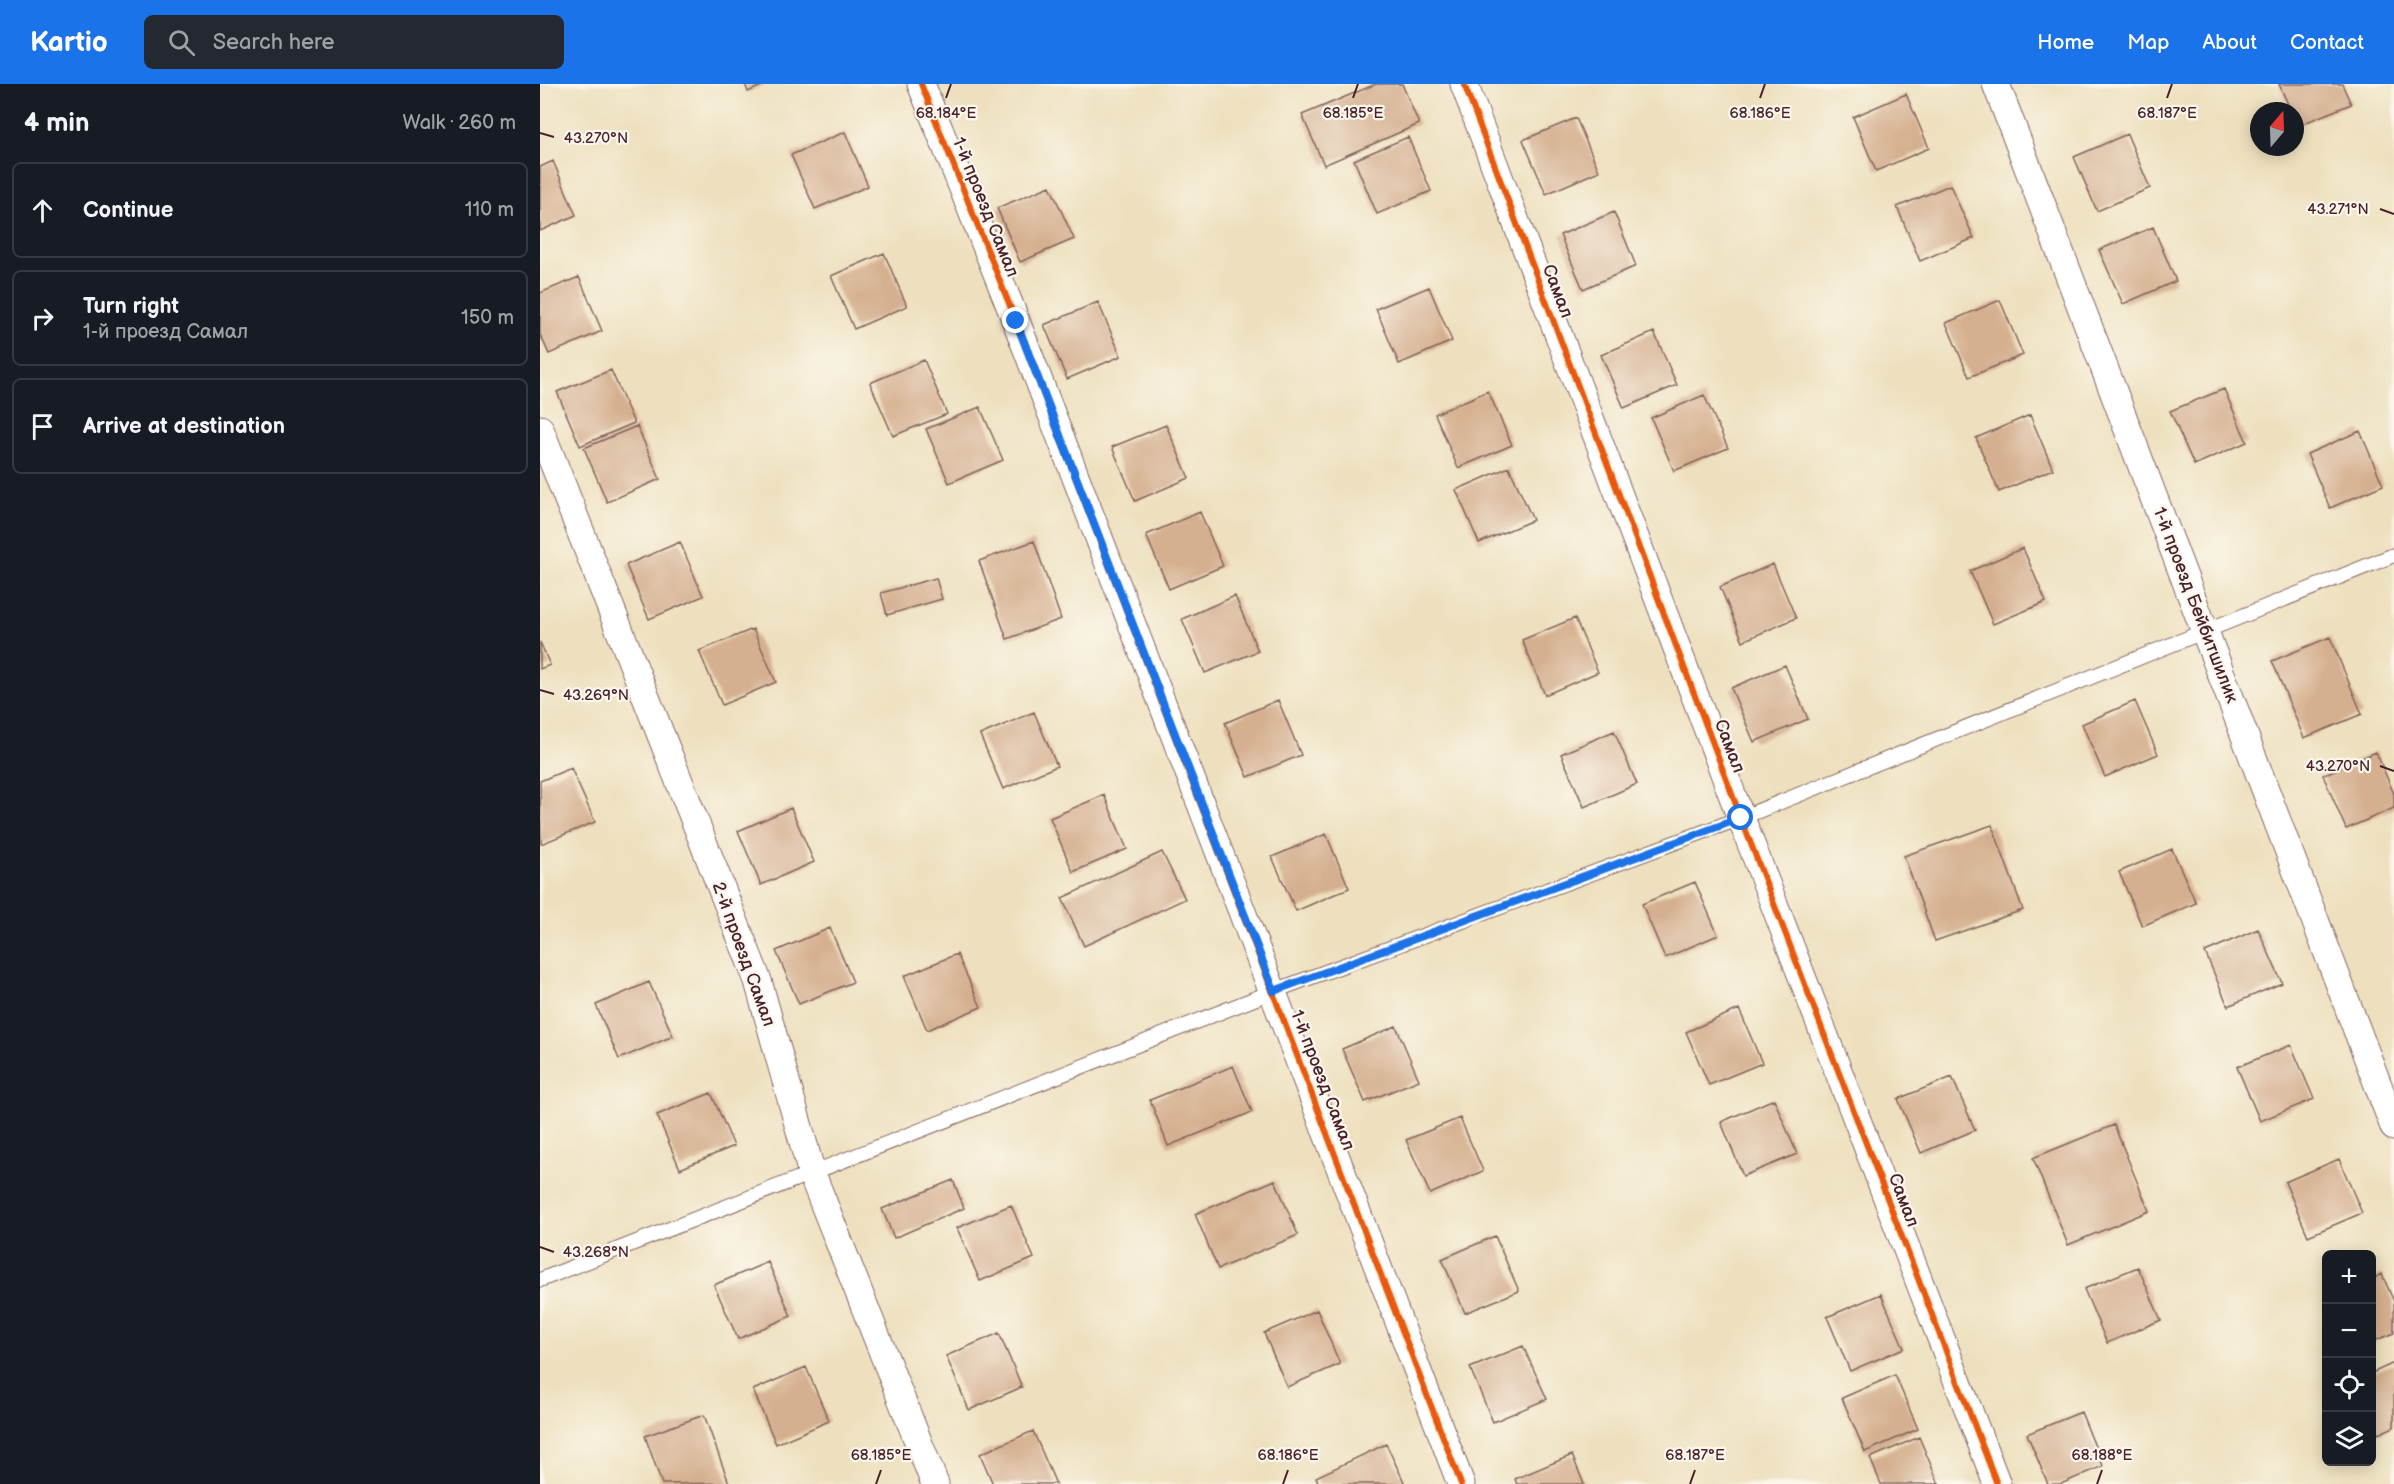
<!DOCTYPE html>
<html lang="en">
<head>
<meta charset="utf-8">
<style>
	body { margin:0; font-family:"Balsamiq Sans",sans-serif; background:#242831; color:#f1f3f6 }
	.controls { position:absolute; right:18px; bottom:18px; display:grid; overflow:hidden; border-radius:9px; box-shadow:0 3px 15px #0003 }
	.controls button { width:54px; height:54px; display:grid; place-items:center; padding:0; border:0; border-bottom:2px solid #363941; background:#171b24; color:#f1f3f6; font:30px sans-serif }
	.compass { position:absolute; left:1710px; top:18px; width:54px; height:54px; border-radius:50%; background:#171b24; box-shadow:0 3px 15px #0003; rotate:19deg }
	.stop { position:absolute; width:18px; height:18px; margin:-14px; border:4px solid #1a73e8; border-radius:50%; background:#fff }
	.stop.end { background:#1a73e8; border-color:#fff; box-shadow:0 2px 6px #0008 }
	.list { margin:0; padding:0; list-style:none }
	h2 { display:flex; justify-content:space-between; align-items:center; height:78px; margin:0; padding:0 24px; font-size:26px }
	h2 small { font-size:20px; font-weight:400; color:#9ea1a6 }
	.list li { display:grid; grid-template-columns:39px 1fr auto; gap:18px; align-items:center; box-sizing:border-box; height:96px; margin:0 12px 12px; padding:0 12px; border:2px solid #363941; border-radius:9px }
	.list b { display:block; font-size:22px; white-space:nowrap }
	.list p { margin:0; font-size:20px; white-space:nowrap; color:#9ea1a6 }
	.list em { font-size:20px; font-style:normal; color:#9ea1a6 }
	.icon { flex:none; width:33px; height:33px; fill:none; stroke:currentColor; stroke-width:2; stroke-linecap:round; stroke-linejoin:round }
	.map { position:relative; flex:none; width:1854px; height:1400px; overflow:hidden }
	header { display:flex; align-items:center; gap:36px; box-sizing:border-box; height:84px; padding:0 30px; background:#1a73e8; color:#fff }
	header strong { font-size:28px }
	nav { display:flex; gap:33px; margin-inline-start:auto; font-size:21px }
	.search { width:420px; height:54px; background:#242831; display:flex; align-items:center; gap:15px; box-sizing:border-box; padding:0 21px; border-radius:9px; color:#9ea1a6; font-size:22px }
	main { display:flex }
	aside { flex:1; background:#171b24 }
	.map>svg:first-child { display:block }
</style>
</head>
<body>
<header>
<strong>Kartio</strong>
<div class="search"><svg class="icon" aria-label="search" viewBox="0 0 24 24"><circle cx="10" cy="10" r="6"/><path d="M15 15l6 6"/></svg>Search here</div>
<nav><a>Home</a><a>Map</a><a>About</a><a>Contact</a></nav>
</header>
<main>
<aside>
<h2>4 min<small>Walk · 260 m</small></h2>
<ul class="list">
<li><svg class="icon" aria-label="ahead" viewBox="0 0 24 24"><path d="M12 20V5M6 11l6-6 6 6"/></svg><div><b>Continue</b></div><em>110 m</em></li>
<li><svg class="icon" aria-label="right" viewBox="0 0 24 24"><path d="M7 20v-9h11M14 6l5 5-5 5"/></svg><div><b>Turn right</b><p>1-й проезд Самал</p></div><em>150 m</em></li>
<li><svg class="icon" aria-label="arrive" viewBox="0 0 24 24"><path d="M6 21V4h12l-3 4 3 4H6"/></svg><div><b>Arrive at destination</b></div></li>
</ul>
</aside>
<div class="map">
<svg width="1854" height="1400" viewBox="0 0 1854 1400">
	<rect width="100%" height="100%" fill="#fbf7ec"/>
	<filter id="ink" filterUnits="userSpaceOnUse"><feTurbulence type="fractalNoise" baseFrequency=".0167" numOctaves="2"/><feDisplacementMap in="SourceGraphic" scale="12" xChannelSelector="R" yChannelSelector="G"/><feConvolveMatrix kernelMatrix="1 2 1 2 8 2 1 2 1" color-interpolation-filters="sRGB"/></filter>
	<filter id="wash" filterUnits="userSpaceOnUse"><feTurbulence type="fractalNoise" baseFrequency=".008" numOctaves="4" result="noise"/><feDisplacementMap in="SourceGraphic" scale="24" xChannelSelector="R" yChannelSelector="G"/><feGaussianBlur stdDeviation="1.35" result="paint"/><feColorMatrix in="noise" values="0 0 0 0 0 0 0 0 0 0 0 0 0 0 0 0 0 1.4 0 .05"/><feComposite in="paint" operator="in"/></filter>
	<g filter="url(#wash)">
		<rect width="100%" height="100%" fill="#eee0be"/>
		<g id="blocks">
			<path fill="#d5b090" d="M205,0H226L208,8Z
				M836,0H862L879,40L784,81L762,31Z
				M1739,0H1802L1811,20L1757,42L1755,27H1751Z
				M1366,10L1389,64L1336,87L1313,33Z
				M1036,34L1059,87L1006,110L983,56Z
				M305,48L328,102L275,125L251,71Z
				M1587,50L1610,104L1557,127L1534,73Z
				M868,53L891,107L837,130L814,76Z
				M13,77L36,131L0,147V83Z
				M1410,101L1434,154L1380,177L1357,123Z
				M510,102L534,155L480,178L457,124Z
				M1074,128L1096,182L1043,205L1020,151Z
				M1613,143L1636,197L1583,220L1559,166Z
				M344,169L367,222L314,245L291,192Z
				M39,193L62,247L9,270L0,250V209Z
				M889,203L912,257L859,280L836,225Z
				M1460,216L1483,271L1429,293L1406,239Z
				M558,218L581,272L527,295L504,241Z
				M1114,248L1137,301L1084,324L1061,271Z
				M384,276L407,330L353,352L330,299Z
				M71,286L94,339L40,362L17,308Z
				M1684,305L1707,358L1654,381L1630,327Z
				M948,307L972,361L918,384L895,330Z
				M1164,311L1188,364L1134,387L1111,334Z
				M440,323L463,376L409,399L386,345Z
				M1490,331L1513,385L1459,408L1436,354Z
				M626,341L649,394L595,417L572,363Z
				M97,342L120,395L67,418L44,364Z
				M1820,347L1843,401L1790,424L1767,370Z
				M969,383L993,436L939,459L916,406Z
				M660,428L683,482L629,505L606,451Z
				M494,457L521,535L467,555L439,477Z
				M140,458L163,512L109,535L86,481Z
				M1483,464L1506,518L1453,540L1430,487Z
				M1233,480L1256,534L1203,557L1180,503Z
				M396,494L402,515L347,531L341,509Z
				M695,512L718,567L665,589L642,535Z
				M1035,534L1058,588L1005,611L982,556Z
				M213,545L236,598L182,621L159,567Z
				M1790,553L1822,630L1764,654L1732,577Z
				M0,558L10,581L0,585Z
				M1245,581L1268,635L1214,658L1191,604Z
				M738,616L761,671L708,693L685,639Z
				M1595,617L1618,670L1565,693L1542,640Z
				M494,628L517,682L463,705L440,651Z
				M1074,647L1097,700L1044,723L1021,670Z
				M1836,668L1854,710V724L1806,745L1783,691Z
				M31,684L55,738L1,760L0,697Z
				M564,711L587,765L533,788L510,734Z
				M251,724L274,778L221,801L198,747Z
				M1452,741L1483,826L1395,857L1364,772Z
				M786,750L809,804L756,827L732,773Z
				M1632,765L1656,819L1602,842L1579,788Z
				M622,768L645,815L544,862L522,814Z
				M1155,798L1178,851L1125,874L1102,820Z
				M290,844L313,898L259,920L236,867Z
				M1718,845L1742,899L1688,922L1665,868Z
				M417,870L441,923L387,946L364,892Z
				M109,898L133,952L79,975L56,921Z
				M1199,925L1222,979L1169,1001L1146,948Z
				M856,942L879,996L825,1018L802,965Z
				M1751,961L1774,1015L1720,1037L1697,983Z
				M693,982L712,1028L628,1062L610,1016Z
				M1412,993L1435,1046L1381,1069L1358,1015Z
				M171,1009L194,1062L140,1085L117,1031Z
				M1234,1015L1257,1070L1203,1092L1181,1038Z
				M920,1034L943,1087L890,1110L866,1056Z
				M1574,1041L1609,1127L1528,1161L1493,1074Z
				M1799,1075L1822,1129L1768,1152L1745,1098Z
				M413,1096L424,1124L354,1154L342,1125Z
				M735,1096L758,1151L678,1185L655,1130Z
				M471,1121L494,1174L440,1197L417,1144Z
				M955,1152L979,1207L925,1229L902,1175Z
				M228,1178L251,1232L198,1255L174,1201Z
				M1598,1183L1621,1236L1567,1259L1544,1205Z
				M1842,1190L1854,1218V1249L1832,1258V1195Z
				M1341,1210L1364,1264L1310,1287L1287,1233Z
				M777,1226L800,1280L747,1303L724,1249Z
				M459,1249L482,1303L429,1326L406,1272Z
				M983,1262L1007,1315L953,1338L930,1284Z
				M1854,1279V1343L1838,1350L1832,1335V1289Z
				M266,1283L289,1337L236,1360L213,1306Z
				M1355,1291L1378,1345L1325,1368L1302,1314Z
				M1541,1328L1563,1382L1521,1400H1508L1487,1350Z
				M164,1331L189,1399L122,1400L105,1352Z
				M493,1347L516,1400H453L440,1370Z
				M1379,1353L1399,1400H1341L1330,1374Z
				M846,1360L865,1400H779L776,1393Z
				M1032,1371L1044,1400H977L975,1395Z"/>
		</g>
	</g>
	<g filter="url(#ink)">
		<use href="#blocks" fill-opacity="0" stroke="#83635e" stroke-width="1.5"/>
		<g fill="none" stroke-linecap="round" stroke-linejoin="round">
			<g stroke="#83635e" stroke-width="16">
				<path id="lane" d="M0,1196L734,907L1201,734L1854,471"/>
			</g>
			<g stroke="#83635e" stroke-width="29">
				<path id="street" d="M381,0L476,237L921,1400
					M924,0L1201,734L1457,1400
					M1456,0L1854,1043
					M0,345L218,897L272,1090L395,1400"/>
			</g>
			<use href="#lane" stroke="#fff" stroke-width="14"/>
			<use href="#street" stroke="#fff" stroke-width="27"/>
			<g stroke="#fbf7ec" stroke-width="10">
				<path id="cycleway" d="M381,0L476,237L921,1400
					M924,0L1201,734L1457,1400"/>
			</g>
			<use href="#cycleway" stroke="#e8590c" stroke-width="6"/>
		</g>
	</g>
	<g fill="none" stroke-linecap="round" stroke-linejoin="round" filter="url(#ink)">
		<path stroke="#1a73e8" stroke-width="8" d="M476,237L734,907L1201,734"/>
	</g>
	<path fill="none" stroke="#4a1f2b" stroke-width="2" d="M406,14L411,0M813,14L818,0M1220,14L1225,0M1627,14L1632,0M0,49L14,53M1840,125L1854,130M0,606L14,610M1840,682L1854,687M0,1163L14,1168M336,1400L341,1386M743,1400L748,1386M1150,1400L1155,1386M1557,1400L1562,1386"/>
	<g text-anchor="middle" stroke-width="4.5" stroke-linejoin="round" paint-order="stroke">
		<g font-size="18" fill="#4a1f2b" stroke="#fbf7ec">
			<text transform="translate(446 123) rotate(68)" y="6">1-й проезд Самал</text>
			<text transform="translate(1018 207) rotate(69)" y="6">Самал</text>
			<text transform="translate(1656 521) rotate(69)" y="6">1-й проезд Бейбитшилик</text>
			<text transform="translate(1190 662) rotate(69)" y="6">Самал</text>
			<text transform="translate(204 870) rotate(70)" y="6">2-й проезд Самал</text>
			<text transform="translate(783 996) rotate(69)" y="6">1-й проезд Самал</text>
			<text transform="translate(1364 1116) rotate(69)" y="6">Самал</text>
		</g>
	</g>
	<g font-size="15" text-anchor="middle" fill="#4a1f2b" stroke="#fbf7ec" stroke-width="4.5" stroke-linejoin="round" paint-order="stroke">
		<text x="406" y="34">68.184°E</text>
		<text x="1627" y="34">68.187°E</text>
		<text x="813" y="34">68.185°E</text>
		<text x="1220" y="34">68.186°E</text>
		<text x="56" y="59">43.270°N</text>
		<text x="1798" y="130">43.271°N</text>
		<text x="56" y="616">43.269°N</text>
		<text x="1798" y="687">43.270°N</text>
		<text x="56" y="1173">43.268°N</text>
		<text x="341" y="1376">68.185°E</text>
		<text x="748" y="1376">68.186°E</text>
		<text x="1155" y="1376">68.187°E</text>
		<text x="1562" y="1376">68.188°E</text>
	</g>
</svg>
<div class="controls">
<button>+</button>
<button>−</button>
<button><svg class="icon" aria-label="locate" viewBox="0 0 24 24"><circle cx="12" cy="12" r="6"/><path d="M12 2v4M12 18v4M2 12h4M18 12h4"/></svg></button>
<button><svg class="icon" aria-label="layers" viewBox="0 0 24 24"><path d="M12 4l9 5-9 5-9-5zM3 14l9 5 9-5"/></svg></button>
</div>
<svg class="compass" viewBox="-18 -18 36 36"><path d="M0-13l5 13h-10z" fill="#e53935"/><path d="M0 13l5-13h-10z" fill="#9ea1a6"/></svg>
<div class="stop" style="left:1201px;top:734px"></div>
<div class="stop end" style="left:476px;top:237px"></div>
</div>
</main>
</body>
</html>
